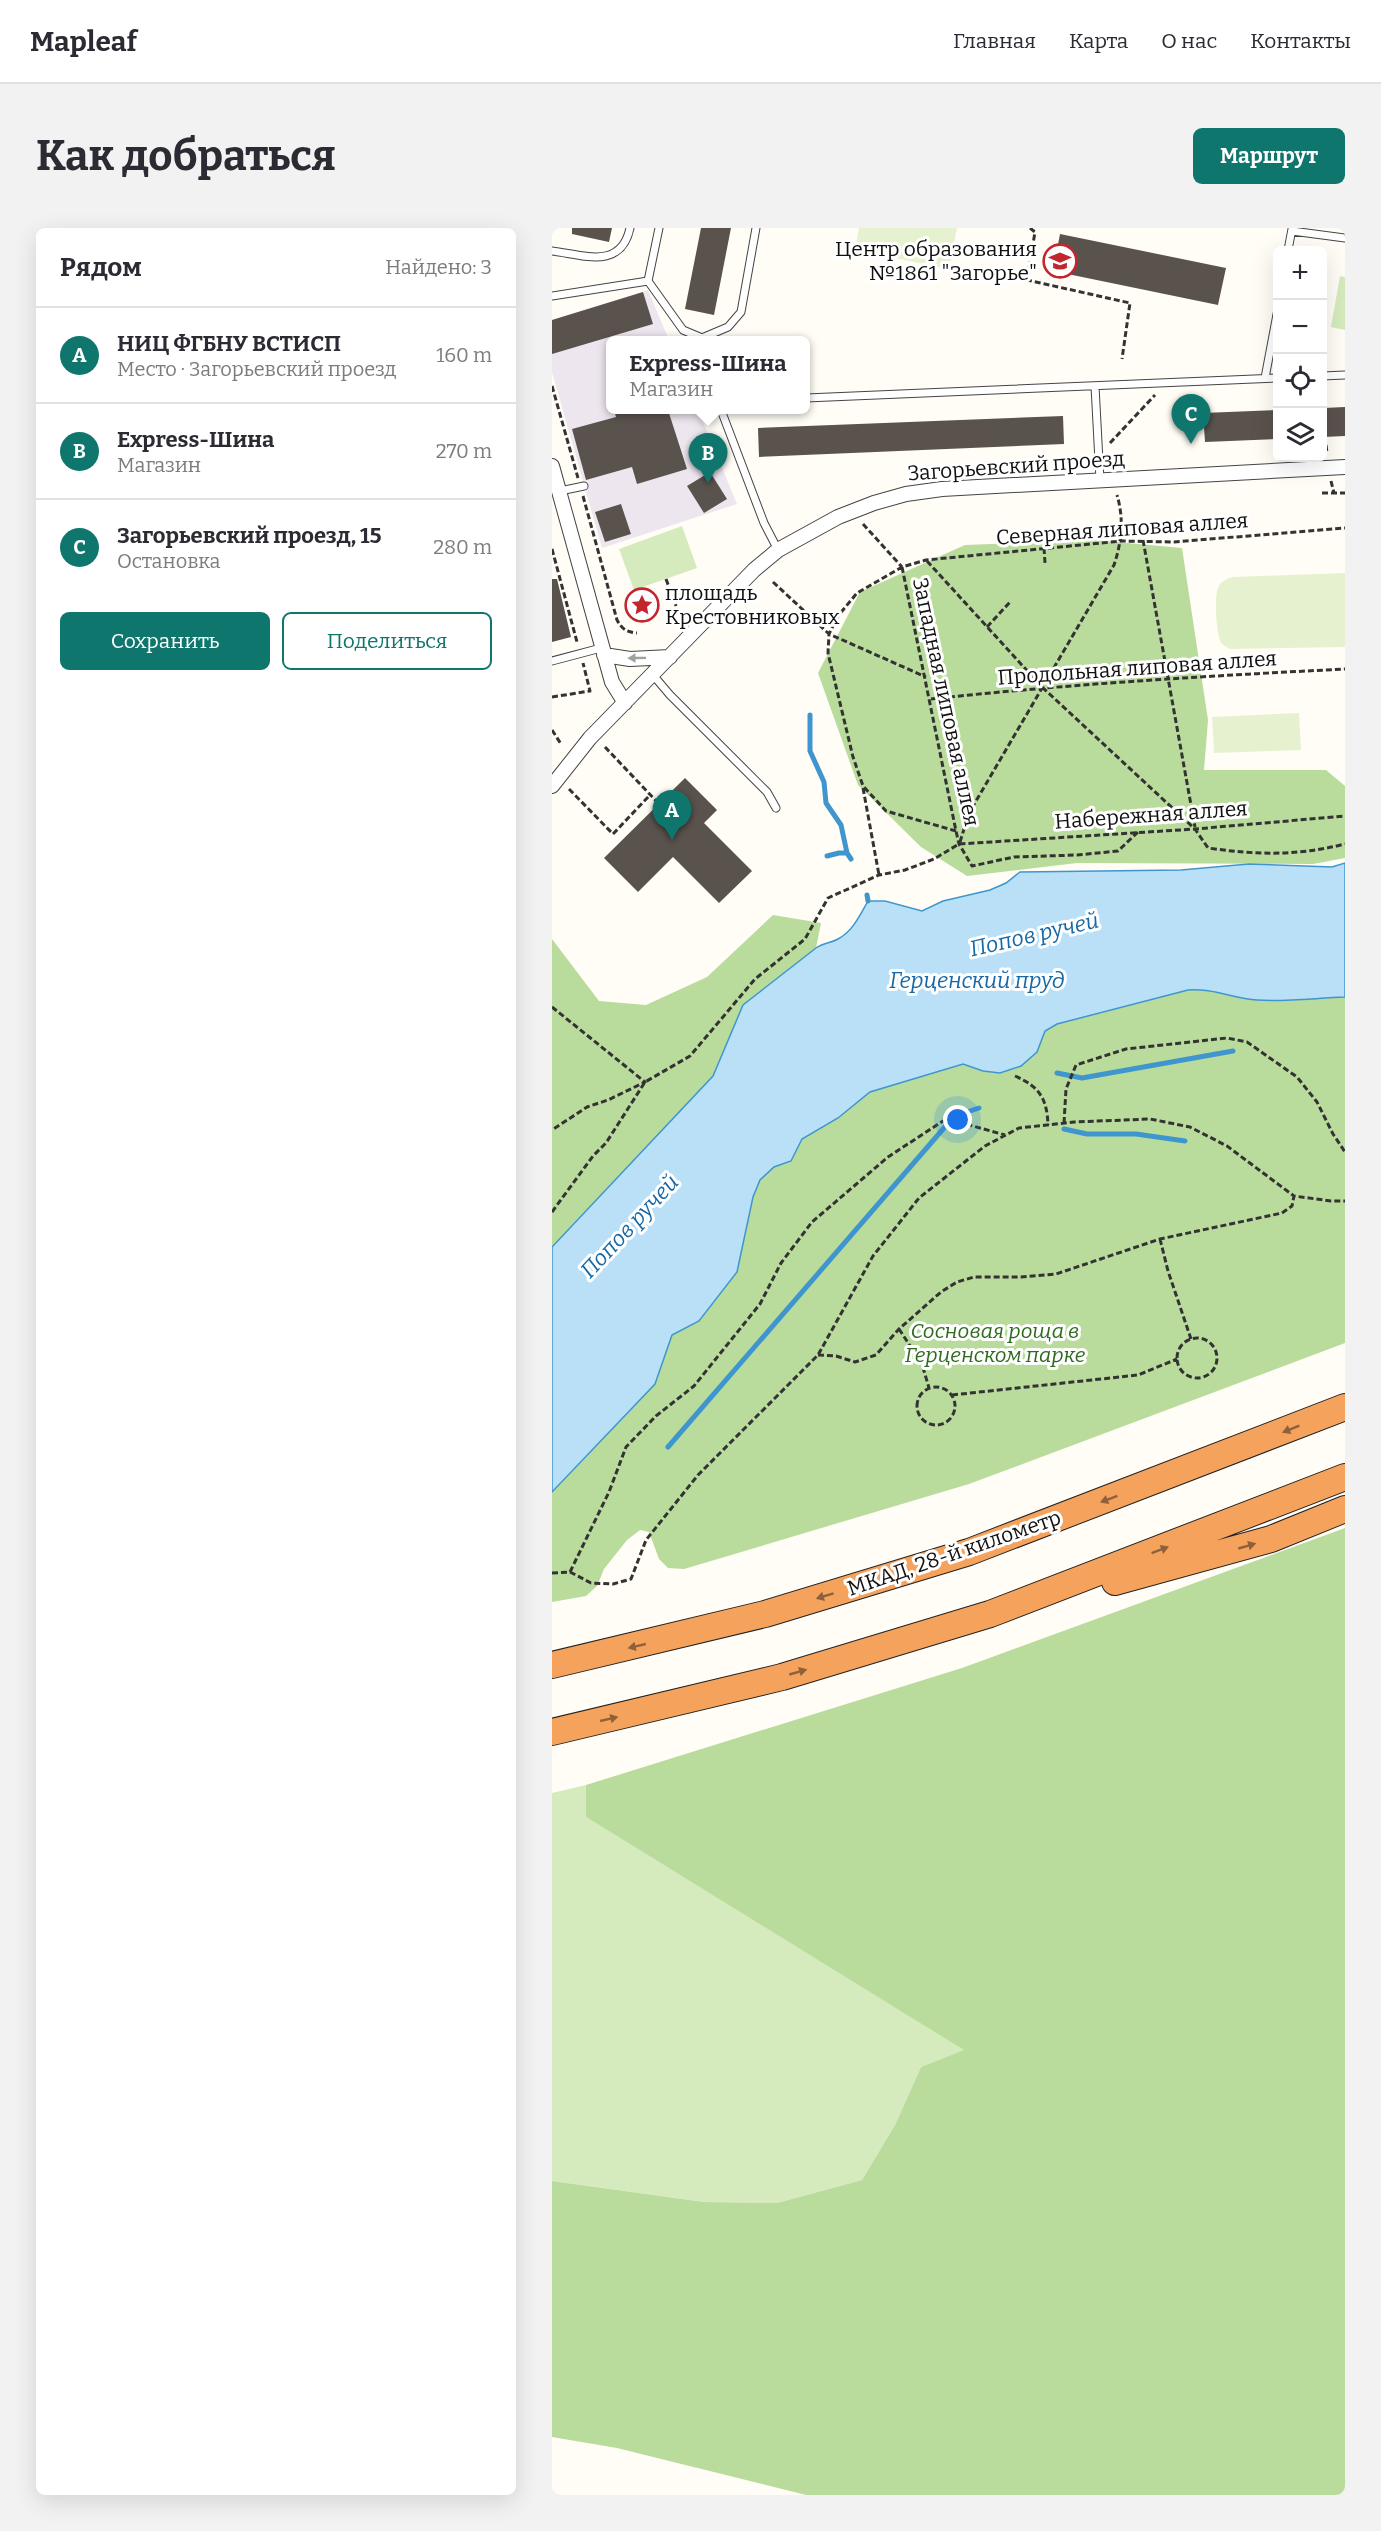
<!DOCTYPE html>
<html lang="ru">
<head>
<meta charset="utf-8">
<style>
	body { margin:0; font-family:Bitter,serif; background:#f2f2f3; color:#2b2b33 }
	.controls { position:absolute; right:18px; top:18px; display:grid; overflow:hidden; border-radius:9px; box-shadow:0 6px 24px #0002 }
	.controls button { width:54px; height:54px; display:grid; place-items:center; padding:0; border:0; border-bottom:2px solid #e1e1e2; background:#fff; color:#2b2b33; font:30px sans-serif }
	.you { position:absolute; left:406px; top:892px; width:21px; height:21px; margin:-15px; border:4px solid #fff; border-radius:50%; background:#1a73e8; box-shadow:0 0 0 9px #1a73e833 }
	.badge { display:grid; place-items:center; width:39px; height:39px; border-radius:50%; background:#0f766e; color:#fff; font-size:20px; font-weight:700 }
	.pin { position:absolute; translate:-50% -50px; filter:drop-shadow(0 2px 3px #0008) }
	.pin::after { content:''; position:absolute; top:32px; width:21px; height:18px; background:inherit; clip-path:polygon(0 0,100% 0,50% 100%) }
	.popup { position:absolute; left:54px; top:108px; width:204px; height:78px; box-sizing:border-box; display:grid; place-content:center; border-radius:9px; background:#fff; filter:drop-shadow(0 2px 4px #0005); font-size:20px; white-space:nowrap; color:#7c7c81 }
	.popup b { font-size:22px; color:#2b2b33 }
	.popup::after { content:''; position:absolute; left:50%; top:100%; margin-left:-12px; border:12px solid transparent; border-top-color:#fff }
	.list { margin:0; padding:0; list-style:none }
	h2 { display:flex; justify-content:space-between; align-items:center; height:78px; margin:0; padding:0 24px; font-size:26px }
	h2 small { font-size:20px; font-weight:400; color:#7c7c81 }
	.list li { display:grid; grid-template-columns:39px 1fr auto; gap:18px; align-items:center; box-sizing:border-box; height:96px; padding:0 24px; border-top:2px solid #e1e1e2 }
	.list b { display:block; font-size:22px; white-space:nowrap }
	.list p { margin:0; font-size:20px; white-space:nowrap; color:#7c7c81 }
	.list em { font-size:20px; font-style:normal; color:#7c7c81 }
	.actions { display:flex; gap:12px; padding:18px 24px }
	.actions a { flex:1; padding:14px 0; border:2px solid #0f766e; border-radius:9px; text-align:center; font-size:21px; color:#0f766e }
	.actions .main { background:#0f766e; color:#fff }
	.icon { flex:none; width:33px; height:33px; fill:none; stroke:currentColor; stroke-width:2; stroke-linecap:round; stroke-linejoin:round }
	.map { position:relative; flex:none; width:793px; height:2267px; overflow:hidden; border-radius:9px }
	header { display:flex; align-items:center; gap:36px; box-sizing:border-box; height:84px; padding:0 30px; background:#fff; border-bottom:2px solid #e1e1e2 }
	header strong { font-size:28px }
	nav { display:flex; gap:33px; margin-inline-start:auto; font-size:21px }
	.intro { display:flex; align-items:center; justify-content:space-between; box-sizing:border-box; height:144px; padding:0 36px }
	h1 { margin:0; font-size:42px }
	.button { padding:15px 27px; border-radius:9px; background:#0f766e; color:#fff; font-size:21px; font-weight:700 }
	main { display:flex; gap:36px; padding:0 36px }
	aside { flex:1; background:#fff; border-radius:9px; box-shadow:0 6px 24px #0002 }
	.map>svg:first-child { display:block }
</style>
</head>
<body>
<header>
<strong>Mapleaf</strong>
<nav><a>Главная</a><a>Карта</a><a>О нас</a><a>Контакты</a></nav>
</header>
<div class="intro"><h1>Как добраться</h1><a class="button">Маршрут</a></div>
<main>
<aside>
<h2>Рядом<small>Найдено: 3</small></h2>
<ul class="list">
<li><span class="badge">A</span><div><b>НИЦ ФГБНУ ВСТИСП</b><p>Место · Загорьевский проезд</p></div><em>160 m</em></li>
<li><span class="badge">B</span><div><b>Express-Шина</b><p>Магазин</p></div><em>270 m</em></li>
<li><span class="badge">C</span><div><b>Загорьевский проезд, 15</b><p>Остановка</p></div><em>280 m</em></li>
</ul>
<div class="actions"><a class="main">Сохранить</a><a>Поделиться</a></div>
</aside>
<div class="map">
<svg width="793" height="2267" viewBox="0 0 793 2267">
	<rect width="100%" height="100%" fill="#fffdf5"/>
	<path fill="#eee6ef" d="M96,62L117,112H58V182H146L185,276L50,320L0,144V92Z"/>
	<path fill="#d5ebbd" d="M788,48L793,49V102L779,99Z
		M130,298L145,340L82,362L67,321Z
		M34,1557V1589L413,1822L369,1839L343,1897L310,1952L225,1975L152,1974L0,1953V1565Z"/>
	<path fill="#b9dc9c" d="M542,312L630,320L656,492L652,542H774L793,558V630L761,636L525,635L415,648L369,619L306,557L266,445L308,364L413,317Z
		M221,687L269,695L264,720L191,777L161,848L0,1019V711L47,773L94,777L155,749Z
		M647,761L706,772L793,769V1115L417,1256L132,1341L116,1340L107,1331L97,1304L88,1302L75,1312L52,1341L45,1358L34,1368L0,1374V1264L103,1156L120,1107L147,1093L208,952L222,939L239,933L250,911L286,890L318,864L411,836L431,843L448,845L469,838L485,823L493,803L505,796L636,762Z
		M793,1300V2267H254L65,2220L0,2209V1953L152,1974L225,1975L310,1952L343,1897L369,1839L412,1822L34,1589V1557L410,1440Z"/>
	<path fill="#e6f2cf" d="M307,0H405L397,41L303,22Z
		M793,345V419L678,421C675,419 672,418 670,416C664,410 662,367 666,360C669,353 674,351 681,349Z
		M747,485L749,522L662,525L660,489Z"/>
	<path fill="#b9e0f7" stroke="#3f96cf" stroke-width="1.5" d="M793,635V769C764,770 733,774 705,772C681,770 659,760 636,762L505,796L493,803L485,824L469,838L448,845L431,843L411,836L318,864L286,890L250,911L239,933L222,939L208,952L201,969L185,1044L147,1093L120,1107L103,1156L0,1264V1019L161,848L191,777L264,720C271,715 279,715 286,711C301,703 308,687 316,673H333L370,683L391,673L438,662L454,655L468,644L629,642L697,636L780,639Z"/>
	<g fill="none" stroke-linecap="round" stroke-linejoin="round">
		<path stroke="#3f96cf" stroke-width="5" d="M258,487V523L272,554L274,575L289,597L295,625
			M275,628L287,625H295L299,631
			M315,667L316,673
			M505,845L530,850L681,823
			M512,901L535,906H584L633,913
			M116,1219L398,893L403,888L427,880"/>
	</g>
	<path fill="#5a524d" d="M20,0H60L57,14L20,6Z
		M149,0H179L162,87L133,81Z
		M508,6L674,40L666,77L501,43Z
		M91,64L101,96L0,126V92Z
		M793,179V208L771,209V180Z
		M62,182H116L135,241L85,256L80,239L34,252L20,201L64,189Z
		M726,182V211L653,214L651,185Z
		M511,188L512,216L207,229L206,200Z
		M158,244L175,271L152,285L135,258Z
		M69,276L79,306L53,314L43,284Z
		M0,351H5L19,409L0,414Z
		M133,550L165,582L152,595L200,643L167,675L121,629L86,664L52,630Z"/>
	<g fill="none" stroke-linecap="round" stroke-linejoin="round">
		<g stroke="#444" stroke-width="9">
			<path id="lane" d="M740,3L793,10
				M736,22L740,1
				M0,23C32,27 69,42 78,0
				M96,53L107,0
				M0,68L96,53L131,102L150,110L176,99L189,84L204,0
				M770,148L793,147
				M713,150L726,81
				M543,158L548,252
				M254,170L726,150
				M169,182L212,295L226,322
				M8,263L32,258
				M0,433L49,420
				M101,447L118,467L215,564L224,580"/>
		</g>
		<g stroke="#444" stroke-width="16">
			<path id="street" d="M0,238L60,454L73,475
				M52,427L78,431L118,429
				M0,558L38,510L202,342L226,322L286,289L322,275L354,266L390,261L793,239"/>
		</g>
		<g stroke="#222" stroke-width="28">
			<path id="highway" d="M563,1354L719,1311L793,1281
				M0,1437L213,1386L417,1324L793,1179
				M0,1504L230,1449L438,1386L793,1249"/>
		</g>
		<path stroke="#333" stroke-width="3" stroke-dasharray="6 3" stroke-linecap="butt" d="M478,0L483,4L475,52L578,75L570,131
			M0,158L26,250
			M558,215L603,167
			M774,217L775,225
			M779,253L782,265
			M770,265H793
			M31,268L65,392C70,401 74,404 85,405
			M311,296L350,339
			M591,312L643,599
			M492,320L493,335
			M0,321L25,414
			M375,333L490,459L643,601L656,620C705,627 745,628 793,616
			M350,339L404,603L407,616L420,638L462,629L525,627L566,623L587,603
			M114,351L124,378
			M221,354L277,406L374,449
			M435,399L458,374
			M0,469L38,463L31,435
			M379,471C517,456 655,448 793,441
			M0,502L9,516
			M53,519L107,576
			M311,560L327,647
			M17,561L61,606L97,568
			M404,603L334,583L311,558L301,529L276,425L277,406L286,388L305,365L350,339L374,332L570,313L622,314L793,300
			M408,614L417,585L562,337C570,313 572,291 565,267
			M0,779L93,854L56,872L35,879L0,902
			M463,848C488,859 495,871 496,897
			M512,895L514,861L524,837L574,821L675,810L695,814L745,849L765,874L781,906L793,924
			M0,984L41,928L54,915L93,854L138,828L203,751L253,711L276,670L327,647L353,642L382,631L407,616L643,601L793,588
			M608,1011L616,1043L639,1111
			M347,1101L370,1136L377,1160
			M625 1130a20 20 0 1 1 40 0a20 20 0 1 1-40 0Z
			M266,1127L284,1128L303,1134L324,1127L347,1101L389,1064L405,1054L422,1049H469L504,1046L608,1011L730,985L740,978L742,968L779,973H793
			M365 1178a19 19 0 1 1 38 0a19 19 0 1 1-38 0Z
			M400,1167L586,1147L625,1131
			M18,1344L57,1264L74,1219L104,1188L142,1158L208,1076L229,1035L260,994L336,929L391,893H403L453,907
			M0,1345L18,1344L39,1355L61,1356L79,1351L94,1312L146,1247L266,1127L321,1028L367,970L433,918L467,900L522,894L598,891L638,899L675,918L742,968"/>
		<use href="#lane" stroke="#fff" stroke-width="7"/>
		<use href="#street" stroke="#fff" stroke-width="14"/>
		<use href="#highway" stroke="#f5a25d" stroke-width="26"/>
	</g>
	<defs><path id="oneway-solid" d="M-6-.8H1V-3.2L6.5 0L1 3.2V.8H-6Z" transform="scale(1.5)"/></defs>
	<use fill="#a0a0a0" href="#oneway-solid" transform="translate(85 430) rotate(179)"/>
	<g fill="#8e613b">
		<use href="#oneway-solid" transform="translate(739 1201) rotate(158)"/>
		<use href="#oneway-solid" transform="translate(557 1271) rotate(159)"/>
		<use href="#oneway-solid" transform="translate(695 1318) rotate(-16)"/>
		<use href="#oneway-solid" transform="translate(608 1322) rotate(-21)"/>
		<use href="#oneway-solid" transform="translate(273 1368) rotate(163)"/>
		<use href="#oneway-solid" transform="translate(85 1418) rotate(167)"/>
		<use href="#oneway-solid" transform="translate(246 1444) rotate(-16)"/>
		<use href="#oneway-solid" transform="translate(57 1491) rotate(-13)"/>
	</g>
	<defs>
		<g id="school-ring" transform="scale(1.725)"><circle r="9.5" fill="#fff" stroke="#c4262e" stroke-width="1.5"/><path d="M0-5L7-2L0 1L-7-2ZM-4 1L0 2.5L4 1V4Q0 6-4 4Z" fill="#c4262e"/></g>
		<g id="sight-ring" transform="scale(1.725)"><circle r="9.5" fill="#fff" stroke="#c4262e" stroke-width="1.5"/><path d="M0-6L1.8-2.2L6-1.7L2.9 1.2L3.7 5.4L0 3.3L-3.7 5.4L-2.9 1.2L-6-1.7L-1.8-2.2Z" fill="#c4262e"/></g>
	</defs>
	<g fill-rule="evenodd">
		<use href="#school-ring" x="508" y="33"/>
		<use href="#sight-ring" x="90" y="377"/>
	</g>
	<g text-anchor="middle" stroke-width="6" stroke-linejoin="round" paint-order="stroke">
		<g font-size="21" fill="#111" stroke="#fff" text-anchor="end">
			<text x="485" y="28">Центр образования<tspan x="485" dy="24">№1861 "Загорье"</tspan></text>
			<text x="113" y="372" text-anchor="start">площадь<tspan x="113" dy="24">Крестовниковых</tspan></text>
		</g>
		<g font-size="21" fill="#111" stroke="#fff">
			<text transform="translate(464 238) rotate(-4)" y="7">Загорьевский проезд</text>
			<text transform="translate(570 301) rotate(-4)" y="7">Северная липовая аллея</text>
			<text transform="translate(585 440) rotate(-4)" y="7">Продольная липовая аллея</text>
			<text transform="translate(394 474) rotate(78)" y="7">Западная липовая аллея</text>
			<text transform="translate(599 587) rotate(-4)" y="7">Набережная аллея</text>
			<text transform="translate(402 1325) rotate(-19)" y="7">МКАД, 28-й километр</text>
		</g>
		<g font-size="21" font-style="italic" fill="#2f6b1f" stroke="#fff">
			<text x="443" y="1110">Сосновая роща в<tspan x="443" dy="24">Герценском парке</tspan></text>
		</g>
		<g font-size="22" font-style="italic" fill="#1768a6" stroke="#fff">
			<text transform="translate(482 706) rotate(-13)" y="8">Попов ручей</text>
			<text x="425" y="760">Герценский пруд</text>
			<text transform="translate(77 998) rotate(-47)" y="8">Попов ручей</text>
		</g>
	</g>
</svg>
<div class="controls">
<button>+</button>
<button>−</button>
<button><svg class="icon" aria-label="locate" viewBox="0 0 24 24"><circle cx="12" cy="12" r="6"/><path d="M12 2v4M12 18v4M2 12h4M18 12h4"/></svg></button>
<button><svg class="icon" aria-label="layers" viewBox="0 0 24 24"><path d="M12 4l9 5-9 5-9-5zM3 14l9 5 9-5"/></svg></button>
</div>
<div class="you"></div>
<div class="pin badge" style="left:120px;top:612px">A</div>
<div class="pin badge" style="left:156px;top:255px">B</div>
<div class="popup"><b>Express-Шина</b>Магазин</div>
<div class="pin badge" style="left:639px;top:216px">C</div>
</div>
</main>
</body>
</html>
